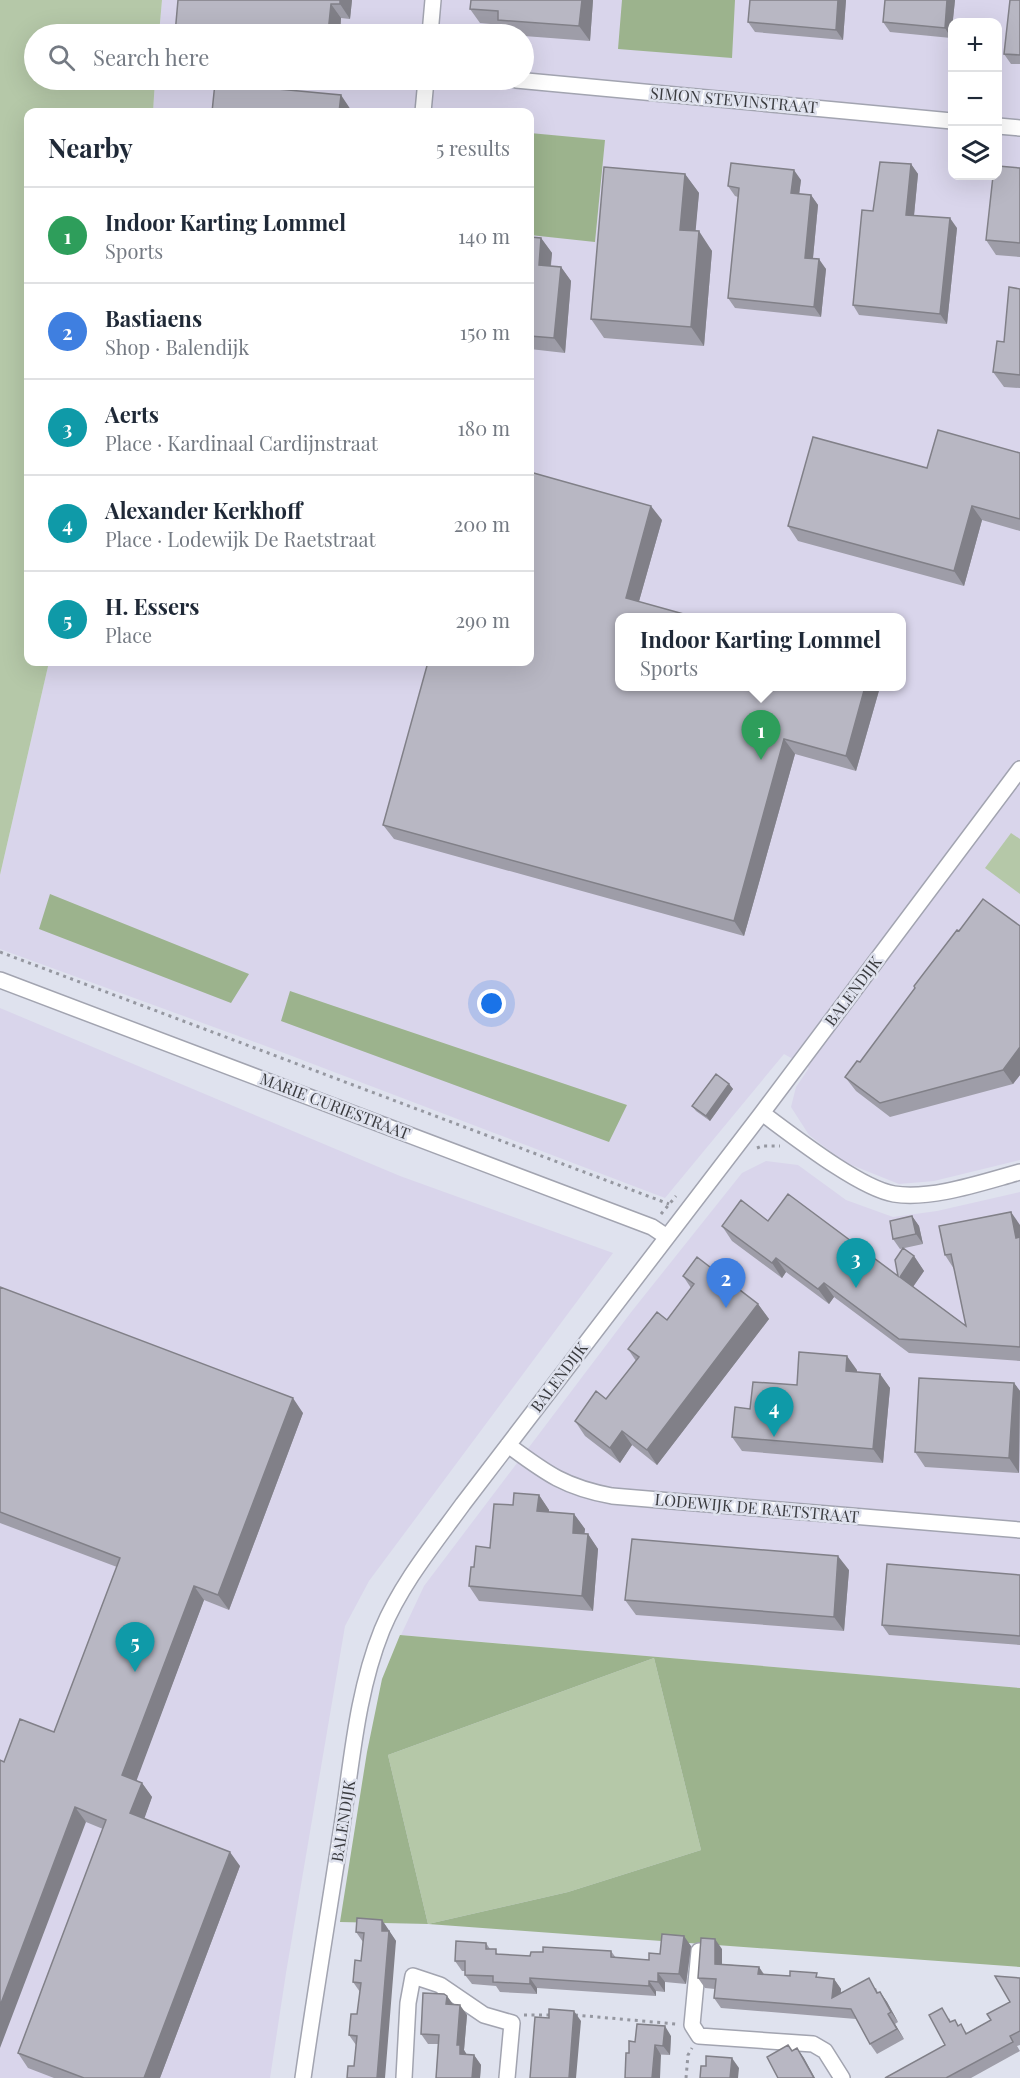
<!DOCTYPE html>
<html lang="en">
<head>
<meta charset="utf-8">
<style>
	body { margin:0; font-family:"Playfair Display",serif; background:#f6f6f7; color:#1f2937 }
	.controls { position:absolute; right:18px; top:18px; display:grid; overflow:hidden; border-radius:12px; box-shadow:0 6px 24px #0002 }
	.controls button { width:54px; height:54px; display:grid; place-items:center; padding:0; border:0; border-bottom:2px solid #e0e1e3; background:#fff; color:#1f2937; font:30px sans-serif }
	.you { position:absolute; left:492px; top:1004px; width:21px; height:21px; margin:-15px; border:4px solid #fff; border-radius:50%; background:#1a73e8; box-shadow:0 0 0 9px #1a73e833 }
	.badge { display:grid; place-items:center; width:39px; height:39px; border-radius:50%; background:#111827; color:#fff; font-size:20px; font-weight:700 }
	.pin { position:absolute; translate:-50% -50px; filter:drop-shadow(0 2px 3px #0008) }
	.pin::after { content:''; position:absolute; top:32px; width:21px; height:18px; background:inherit; clip-path:polygon(0 0,100% 0,50% 100%) }
	.popup { position:absolute; left:615px; top:613px; width:291px; height:78px; box-sizing:border-box; display:grid; place-content:center; border-radius:12px; background:#fff; filter:drop-shadow(0 2px 4px #0005); font-size:20px; white-space:nowrap; color:#747a83 }
	.popup b { font-size:22px; color:#1f2937 }
	.popup::after { content:''; position:absolute; left:50%; top:100%; margin-left:-12px; border:12px solid transparent; border-top-color:#fff }
	.list { margin:0; padding:0; list-style:none }
	h2 { display:flex; justify-content:space-between; align-items:center; height:78px; margin:0; padding:0 24px; font-size:26px }
	h2 small { font-size:20px; font-weight:400; color:#747a83 }
	.list li { display:grid; grid-template-columns:39px 1fr auto; gap:18px; align-items:center; box-sizing:border-box; height:96px; padding:0 24px; border-top:2px solid #e0e1e3 }
	.list b { display:block; font-size:22px; white-space:nowrap }
	.list p { margin:0; font-size:20px; white-space:nowrap; color:#747a83 }
	.list em { font-size:20px; font-style:normal; color:#747a83 }
	.icon { flex:none; width:33px; height:33px; fill:none; stroke:currentColor; stroke-width:2; stroke-linecap:round; stroke-linejoin:round }
	.map { position:relative; flex:none; width:1020px; height:2078px; overflow:hidden }
	.search { position:absolute; background:#fff; box-shadow:0 6px 24px #0002; left:24px; top:24px; width:510px; height:66px; display:flex; align-items:center; gap:15px; box-sizing:border-box; padding:0 21px; border-radius:33px; color:#747a83; font-size:22px }
	.panel { position:absolute; background:#fff; box-shadow:0 6px 24px #0002; left:24px; top:108px; width:510px; height:558px; border-radius:12px }
	.map>svg:first-child { display:block }
</style>
</head>
<body>
<div class="map">
<svg width="1020" height="2078" viewBox="0 0 1020 2078">
	<rect width="100%" height="100%" fill="#dfe2ee"/>
	<path fill="#d9d5eb" fill-rule="evenodd" d="M162,0H1020V1160L934,1181L899,1184L844,1162L809,1135L791,1107L796,1087L809,1068L784,1054L665,1198L263,1045L0,949V875L49,662H530V112H153L155,80H524V34H159ZM952,22H998V176H952ZM620,618H902V686H620Z
		M0,1008L400,1176L613,1253L369,1581L345,1626L286,1973L270,2078H0Z
		M766,1161L798,1165L846,1200L893,1217L937,1211L1020,1192V1688L401,1635L424,1586L632,1311L742,1173Z"/>
	<path fill="#b5c8a8" d="M0,0H162L159,34H34V80H155L153,112H28V662H49L0,875Z
		M1011,833L1020,839V894L985,868Z
		M654,1658L701,1850L568,1892L428,1924L388,1755Z"/>
	<path fill="#9cb38d" fill-rule="evenodd" d="M622,0H735L732,58L618,49Z
		M530,133L605,140L595,242L530,235Z
		M50,894L249,974L231,1003L39,929Z
		M290,991L328,1004L627,1105L609,1142L281,1021Z
		M400,1635L1020,1688V1967L428,1924L340,1922L367,1752L382,1679ZM654,1658L701,1850L568,1892L428,1924L388,1755Z"/>
	<g fill="none" stroke-linecap="round" stroke-linejoin="round">
		<g stroke="#a2a4b0" stroke-width="18">
			<path id="minor" d="M430,34L433,0
				M516,80L952,121
				M423,112L426,80
				M998,126L1020,128
				M0,980L652,1227L667,1237
				M762,1113C792,1135 859,1188 894,1194C932,1200 983,1182 1020,1172
				M508,1445C546,1473 564,1487 612,1496L1020,1530
				M699,1951L692,2025L699,2036L813,2044L825,2051L842,2078
				M303,2078C315,1994 329,1910 342,1826C352,1760 357,1692 382,1630C401,1584 434,1544 463,1504L762,1113L1020,769
				M404,2078L408,2003L413,1976L440,1985L484,2015L512,2023L507,2078"/>
		</g>
		<path stroke="#9597a0" stroke-width="3" stroke-dasharray="3 4.5" stroke-linecap="butt" d="M0,952L669,1204
			M757,1148L762,1146H780
			M661,1214L676,1196
			M524,2015H553
			M575,2015L676,2024
			M686,2078L688,2055L692,2048"/>
		<use href="#minor" stroke="#fff" stroke-width="15"/>
	</g>
	<path fill="#9e9da8" d="M352,0L350,19L341,18L340,34H175Z
		M593,0L590,41L524,36V34H508L501,25L480,23L470,9Z
		M750,0H846L843,40L755,32L748,22Z
		M885,0H955L951,38L890,32L883,22Z
		M1020,0V64H1011L1004,54Z
		M911,164L918,174L914,216L957,228L947,324L859,315L853,305L873,211Z
		M1020,168V257L996,255L986,240Z
		M685,174L699,193L695,231L712,251L704,346L604,338L591,319Z
		M801,180L799,194L811,195L818,205L813,258L826,269L821,317L735,308L728,298L738,197L735,196L728,186Z
		M530,237L541,238L552,253L551,266L561,267L571,281L565,353L530,349Z
		M1020,289V388L1004,387L993,372L1004,342Z
		M1020,453V531L982,520L964,586L798,541L788,526L927,468Z
		M662,520L639,601L620,687H880L856,771L795,754L744,936L394,839L383,825Z
		M1020,926V1075L1013,1084L890,1117L856,1091L845,1077L860,1062L959,931Z
		M729,1084L733,1089L710,1121L696,1111L692,1106Z
		M912,1216L919,1226L923,1244L900,1249L893,1239Z
		M768,1221L898,1276L914,1256L924,1271L913,1287L966,1326L954,1269L945,1255L1020,1225V1361L909,1353L834,1297L829,1304L786,1272L782,1278L732,1241L722,1226Z
		M683,1276L758,1304L769,1319L657,1465L632,1445L620,1463L585,1436L575,1421L606,1399L636,1361L628,1349L667,1320L691,1288Z
		M0,1287L303,1413L229,1610L204,1600L136,1780L142,1783L152,1797L144,1818L240,1866L160,2078H54L28,2068L18,2053L103,1829L86,1822L4,1762L54,1732L117,1567L0,1523Z
		M857,1370V1372L880,1374L890,1388L883,1463L742,1451L732,1437L750,1409L797,1385Z
		M1014,1383L1020,1391L1019,1473L925,1467L915,1452Z
		M539,1495L549,1510V1512L574,1514L585,1529L584,1534H588L598,1549L593,1611L479,1601L469,1586L474,1567L490,1548L513,1505Z
		M849,1570L844,1631L636,1615L625,1600Z
		M1020,1575V1645L889,1635L882,1625Z
		M382,1920L396,1941L354,2066L356,2045L349,2035L357,2014L360,1992L353,1982L361,1961L363,1942L356,1932Z
		M486,1943L490,1949L500,1955L530,1956L543,1952L611,1951L616,1958L649,1960L660,1954L691,1946L686,1984L665,1982V1992L656,1991V1996L537,1988V1994L500,1992L496,1986L472,1984L465,1975V1971H462L455,1961Z
		M722,1949V1964L759,1967L764,1974L834,1979L841,1989V1993L876,1988L878,1993L880,1992L887,2002L898,2022L895,2024L904,2039L877,2054L870,2044L856,2019L721,2008L714,1998L715,1989L705,1988L698,1978Z
		M1020,1978V2045L1017,2046L1020,2051L971,2078H885L945,2045L949,2018L951,2022L959,2025L967,2033L991,2020L1010,2002Z
		M447,1996L453,2004L467,2015L464,2050L467,2055H474L481,2065L480,2078H436L438,2044H428L421,2034Z
		M671,2036L670,2055L629,2053L635,2042Z"/>
	<path fill="#818088" d="M340,0H352L350,19L340,4Z
		M582,0H593L590,41L579,26Z
		M838,0H846L843,40L836,30Z
		M947,0H955L951,38L945,28Z
		M331,4L341,18L340,34H329L328,33Z
		M341,95L351,110V112H339Z
		M911,164L918,174L913,225L906,215Z
		M794,170L801,180L798,203L791,193Z
		M685,174L699,193L694,249L680,230Z
		M811,195L818,205L812,268L805,258Z
		M950,218L957,228L947,324L940,314Z
		M699,231L712,251L704,346L691,327Z
		M541,238L552,253L549,279L539,265Z
		M819,259L826,269L821,317L814,307Z
		M561,267L571,281L565,353L554,338Z
		M651,506L662,520L636,612L626,598Z
		M972,506L982,520L964,586L954,571Z
		M865,687H880L856,771L846,756Z
		M784,739L795,754L744,936L734,921Z
		M1020,1047V1075L1013,1084L1003,1070Z
		M729,1084L733,1089L710,1121L706,1116Z
		M1011,1212L1020,1225V1243L1016,1238Z
		M912,1216L919,1226L923,1244L916,1234Z
		M914,1256L924,1271L910,1291L900,1277Z
		M776,1258L786,1272L782,1278L772,1263Z
		M824,1283L834,1297L829,1304L818,1289Z
		M758,1304L769,1319L657,1465L647,1450Z
		M847,1356L857,1370L856,1385L846,1371Z
		M880,1374L890,1388L883,1463L873,1449Z
		M1014,1383L1020,1391L1019,1473L1009,1458Z
		M293,1398L303,1413L229,1610L218,1595Z
		M622,1431L632,1445L620,1463L610,1448Z
		M539,1495L549,1510L548,1525L537,1511Z
		M574,1514L585,1529L583,1548L573,1533Z
		M588,1534L598,1549L593,1611L582,1596Z
		M838,1556L849,1570L844,1631L834,1617Z
		M194,1586L204,1600L133,1790L122,1775Z
		M142,1783L152,1797L141,1828L130,1813Z
		M75,1807L86,1822L0,2048V2006Z
		M230,1852L240,1866L160,2078H144Z
		M382,1920L396,1941L385,2078H377Z
		M684,1936L691,1946L686,1984L679,1974Z
		M715,1939L722,1949V1974L715,1964Z
		M759,1967L765,1977L758,1974Z
		M658,1973L665,1982V1992L658,1982Z
		M530,1978L537,1988V1994L530,1984Z
		M834,1979L841,1989L839,2008L832,1998Z
		M649,1981L656,1991V1996L649,1986Z
		M880,1992L887,2002L898,2022L891,2012Z
		M447,1996L454,2006L446,2004Z
		M460,2005L467,2015L464,2050L467,2055L460,2054L457,2045Z
		M574,2011L581,2021L576,2078H569Z
		M888,2014L895,2024L904,2039L897,2029Z
		M665,2026L671,2036L670,2055L663,2046Z
		M655,2045L661,2055L660,2078H652Z
		M797,2048L804,2058L815,2078H814Z
		M474,2055L481,2065L480,2078H472Z
		M732,2058L739,2068L738,2078H730Z"/>
	<path fill="#b8b7c3" stroke="#818088" stroke-width="1.5" d="M178,0H340V4H331L328,33L336,34H175Z
		M471,0H582L579,26L498,20V11L470,9Z
		M750,0H838L836,30L748,22Z
		M885,0H947L945,28L883,22Z
		M1010,0H1020V55L1004,54Z
		M215,83L341,95L339,112H212Z
		M880,162L911,164L906,215L950,218L940,314L853,305L862,210L873,211Z
		M731,163L794,170L791,193L811,195L805,258L819,259L814,307L728,298L739,188L728,186Z
		M998,166L1020,168V243L986,240L993,176H998Z
		M604,167L685,174L680,230L699,231L691,327L591,319Z
		M530,237L541,238L539,265L561,267L554,338L530,336Z
		M1009,287L1020,289V375L993,372L997,341L1004,342Z
		M938,430L1020,453V519L972,506L954,571L788,526L813,437L927,468Z
		M530,472L651,506L626,598L698,618H620V687H865L846,756L784,739L734,921L383,825L428,662H530Z
		M983,899L1020,926V1047L1003,1070L880,1103L845,1077L857,1061L860,1062L915,988L914,986L957,930L959,931Z
		M716,1074L729,1084L706,1116L692,1106Z
		M788,1194L898,1276L895,1260L903,1248L914,1256L900,1277L966,1326L951,1254L945,1255L939,1226L1011,1212L1016,1238L1020,1237V1347L899,1339L824,1283L818,1289L776,1258L772,1263L722,1226L741,1200L768,1221Z
		M912,1216L916,1234L893,1239L890,1221Z
		M697,1257L758,1304L647,1450L622,1431L610,1448L575,1421L596,1391L606,1399L639,1357L628,1349L657,1312L667,1320L694,1284L683,1276Z
		M0,1287L293,1398L218,1595L194,1586L122,1775L142,1783L130,1813L230,1852L144,2078H84L18,2053L106,1820L75,1807L0,2006V1760L4,1762L20,1719L54,1732L120,1558L0,1512Z
		M799,1352L847,1356L846,1371L880,1374L873,1449L732,1437L735,1407L750,1409L753,1382L797,1385Z
		M919,1378L1014,1383L1009,1458L915,1452Z
		M514,1493L539,1495L537,1511L574,1514L573,1533L588,1534L582,1596L469,1586L471,1567H474L476,1546L490,1548L494,1504L513,1505Z
		M632,1539L838,1556L834,1617L625,1600Z
		M887,1564L1020,1575V1636L882,1625Z
		M357,1918L382,1920V1931H389L377,2078H347L348,2066H354L357,2036L349,2035L351,2014H357L361,1983L353,1982L355,1960L361,1961L364,1933L356,1932Z
		M662,1934L684,1936L679,1974L658,1973V1982L649,1981V1986L530,1978V1984L493,1982V1976L465,1975V1961H455L456,1941L486,1943V1949H496V1954L530,1956L531,1952H543V1947L611,1951V1957L649,1960V1953L660,1954Z
		M701,1938L715,1939V1964L759,1967L758,1974L790,1976V1971L817,1973L816,1977L834,1979L832,1998L869,1978L877,1993L880,1992L891,2012L888,2014L897,2029L870,2044L851,2009L714,1998L716,1979L698,1978Z
		M995,1976L1020,1978V2031L1010,2036L1013,2042L946,2078H885L945,2045L929,2015L942,2008L950,2022L955,2020L958,2026L961,2024L966,2034L991,2020L987,2014L1010,2002Z
		M423,1993L444,1994L447,1996L446,2004L460,2005L457,2045H460V2054L474,2055L472,2078H436L439,2035L421,2034Z
		M549,2009L574,2011L569,2078H530L535,2017L549,2018Z
		M637,2024L665,2026L663,2046L655,2045L652,2078H625L626,2053H629V2041L635,2042Z
		M788,2045L792,2051L797,2048L814,2078H778L767,2057Z
		M706,2056L732,2058L730,2078H700L701,2066H706Z"/>
	<g text-anchor="middle" stroke-width="5" stroke-linejoin="round" paint-order="stroke">
		<g font-size="16" fill="#3a3b3f" stroke="#dfe2ee">
			<text transform="translate(734 100) rotate(5)" y="6">SIMON STEVINSTRAAT</text>
			<text transform="translate(853 991) rotate(-53)" y="6">BALENDIJK</text>
			<text transform="translate(335 1106) rotate(21)" y="6">MARIE CURIESTRAAT</text>
			<text transform="translate(559 1377) rotate(-53)" y="6">BALENDIJK</text>
			<text transform="translate(757 1508) rotate(5)" y="6">LODEWIJK DE RAETSTRAAT</text>
			<text transform="translate(343 1821) rotate(-81)" y="6">BALENDIJK</text>
		</g>
	</g>
</svg>
<div class="controls">
<button>+</button>
<button>−</button>
<button><svg class="icon" aria-label="layers" viewBox="0 0 24 24"><path d="M12 4l9 5-9 5-9-5zM3 14l9 5 9-5"/></svg></button>
</div>
<div class="you"></div>
<div class="pin badge" style="left:761px;top:760px;background:#2e9e5b">1</div>
<div class="popup"><b>Indoor Karting Lommel</b>Sports</div>
<div class="pin badge" style="left:726px;top:1308px;background:#3f7fe0">2</div>
<div class="pin badge" style="left:856px;top:1288px;background:#0f9aa8">3</div>
<div class="pin badge" style="left:774px;top:1437px;background:#0f9aa8">4</div>
<div class="pin badge" style="left:135px;top:1672px;background:#0f9aa8">5</div>
<div class="search"><svg class="icon" aria-label="search" viewBox="0 0 24 24"><circle cx="10" cy="10" r="6"/><path d="M15 15l6 6"/></svg>Search here</div>
<section class="panel">
<h2>Nearby<small>5 results</small></h2>
<ul class="list">
<li><span class="badge" style="background:#2e9e5b">1</span><div><b>Indoor Karting Lommel</b><p>Sports</p></div><em>140 m</em></li>
<li><span class="badge" style="background:#3f7fe0">2</span><div><b>Bastiaens</b><p>Shop · Balendijk</p></div><em>150 m</em></li>
<li><span class="badge" style="background:#0f9aa8">3</span><div><b>Aerts</b><p>Place · Kardinaal Cardijnstraat</p></div><em>180 m</em></li>
<li><span class="badge" style="background:#0f9aa8">4</span><div><b>Alexander Kerkhoff</b><p>Place · Lodewijk De Raetstraat</p></div><em>200 m</em></li>
<li><span class="badge" style="background:#0f9aa8">5</span><div><b>H. Essers</b><p>Place</p></div><em>290 m</em></li>
</ul>
</section>
</div>
</body>
</html>
